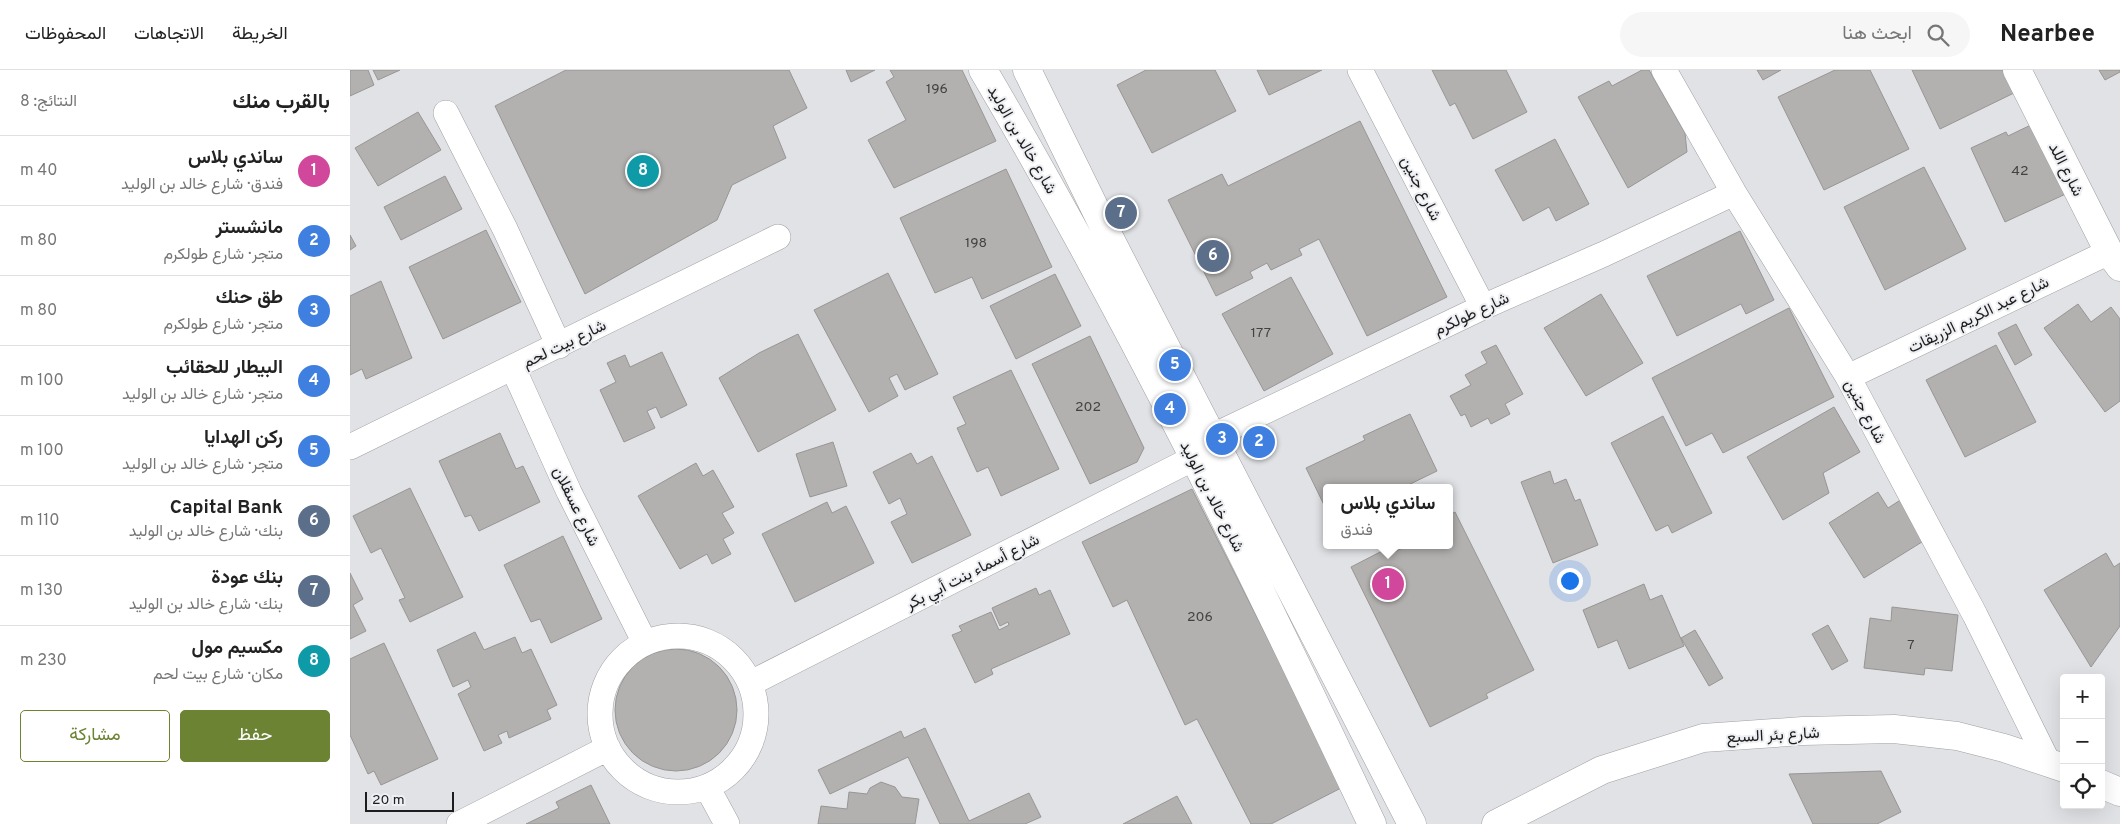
<!DOCTYPE html>
<html lang="ar">
<head>
<meta charset="utf-8">
<style>
	body { margin:0; font-family:Overpass,Vazirmatn,sans-serif; background:#f6f6f6; color:#222; direction:rtl }
	.controls { position:absolute; right:15px; bottom:15px; display:grid; overflow:hidden; border-radius:5px; box-shadow:0 5px 20px #0002 }
	.controls button { width:45px; height:45px; display:grid; place-items:center; padding:0; border:0; border-bottom:1px solid #e0e0e0; background:#fff; color:#222; font:25px sans-serif }
	.scale { position:absolute; left:15px; bottom:12px; width:89px; box-sizing:border-box; padding-left:5px; border:2px solid #1d1d1e; border-top:0; font-size:14px; line-height:18px; white-space:nowrap; color:#1d1d1e; -webkit-text-stroke:4px #eeeff2; paint-order:stroke }
	.you { position:absolute; left:1219px; top:510px; width:18px; height:18px; margin:-12px; border:4px solid #fff; border-radius:50%; background:#1a73e8; box-shadow:0 0 0 8px #1a73e833 }
	.badge { display:grid; place-items:center; width:32px; height:32px; border-radius:50%; background:#6d8334; color:#fff; font-size:16px; font-weight:700 }
	.pin { position:absolute; translate:-50% -50%; border:2px solid #fff; box-shadow:0 1px 5px #0006 }
	.popup { position:absolute; left:973px; top:414px; width:130px; height:65px; box-sizing:border-box; display:grid; place-content:center; border-radius:5px; background:#fff; filter:drop-shadow(0 1px 4px #0005); font-size:16px; white-space:nowrap; color:#767676 }
	.popup b { font-size:19px; color:#222 }
	.popup::after { content:''; position:absolute; left:50%; top:100%; margin-left:-10px; border:10px solid transparent; border-top-color:#fff }
	.list { margin:0; padding:0; list-style:none }
	h2 { display:flex; justify-content:space-between; align-items:center; height:65px; margin:0; padding:0 20px; font-size:21px }
	h2 small { font-size:16px; font-weight:400; color:#767676 }
	.list li { display:grid; grid-template-columns:32px 1fr auto; gap:15px; align-items:center; box-sizing:border-box; height:70px; padding:0 20px; border-top:1px solid #e0e0e0 }
	.list b { display:block; font-size:19px; white-space:nowrap }
	.list p { margin:0; font-size:16px; white-space:nowrap; color:#767676 }
	.list em { font-size:16px; font-style:normal; color:#767676 }
	.actions { display:flex; gap:10px; padding:15px 20px }
	.actions a { flex:1; padding:11px 0; border:1px solid #6d8334; border-radius:5px; text-align:center; font-size:18px; color:#6d8334 }
	.actions .main { background:#6d8334; color:#fff }
	.icon { flex:none; width:28px; height:28px; fill:none; stroke:currentColor; stroke-width:2; stroke-linecap:round; stroke-linejoin:round }
	.map { position:relative; flex:none; width:1770px; height:754px; overflow:hidden; direction:ltr }
	header { display:flex; align-items:center; gap:30px; box-sizing:border-box; height:70px; padding:0 25px; background:#fff; border-bottom:1px solid #e0e0e0 }
	header strong { font-size:24px }
	nav { display:flex; gap:28px; margin-inline-start:auto; font-size:18px }
	.search { width:350px; height:45px; background:#f6f6f6; display:flex; align-items:center; gap:12px; box-sizing:border-box; padding:0 18px; border-radius:28px; color:#767676; font-size:19px }
	main { display:flex }
	aside { flex:1; background:#fff }
	.map>svg:first-child { display:block }
</style>
</head>
<body>
<header>
<strong>Nearbee</strong>
<div class="search"><svg class="icon" aria-label="search" viewBox="0 0 24 24"><circle cx="10" cy="10" r="6"/><path d="M15 15l6 6"/></svg>ابحث هنا</div>
<nav><a>الخريطة</a><a>الاتجاهات</a><a>المحفوظات</a></nav>
</header>
<main>
<div class="map">
<svg width="1770" height="754" viewBox="0 0 1770 754">
	<rect width="100%" height="100%" fill="#e1e2e5"/>
	<path fill="#b3b1af" stroke="#989694" d="M0,0H18L24,15L0,26Z
		M23,0H50L28,10Z
		M216,0H439L457,38L423,56L436,88L382,115L367,150L235,224L145,36Z
		M496,0H525L501,12Z
		M540,0H612L646,71L544,118L518,70L556,50L536,12L544,7Z
		M796,0H865L886,41L802,83L767,15Z
		M907,0H972L919,25Z
		M1082,0H1156L1177,42L1123,69L1105,33L1100,36Z
		M1292,0H1299L1335,63L1337,82L1278,118L1228,27L1259,11L1262,16Z
		M1407,0H1431L1413,10Z
		M1485,0H1520L1559,79L1474,120L1428,27Z
		M1562,0H1653L1664,23L1590,59Z
		M1749,0H1770V2L1755,10Z
		M68,42L91,80L28,116L5,78Z
		M1010,51L1097,227L1017,266L969,169L949,179L952,185L921,200L917,193L900,202L903,208L866,226L818,130L872,104L878,116Z
		M1687,52L1720,122L1655,152L1621,78L1656,62L1658,66Z
		M1205,69L1239,134L1206,151L1199,137L1173,151L1145,100Z
		M1574,97L1616,179L1535,220L1494,137Z
		M656,99L702,197L632,229L622,207L585,223L550,148Z
		M95,106L112,139L51,170L34,137Z
		M136,160L171,232L93,269L59,197Z
		M1390,161L1424,230L1396,244L1391,234L1327,266L1297,206Z
		M0,165L6,176L0,180Z
		M538,203L588,304L555,320L547,304L539,308L548,326L519,342L464,240Z
		M705,204L731,256L666,289L640,236Z
		M941,207L983,284L914,321L872,244Z
		M31,211L62,288L16,309L12,299L0,305V226Z
		M1251,224L1293,293L1236,326L1194,258Z
		M1728,234L1741,252L1761,237L1770,249V331L1755,342L1694,258Z
		M1439,238L1484,327L1373,383L1362,363L1336,376L1302,308Z
		M1666,254L1682,285L1665,295L1648,263Z
		M448,264L486,340L408,382L369,308L409,283Z
		M740,266L794,378L787,392L740,414L682,294Z
		M1146,275L1173,324L1155,334L1160,344L1141,354L1138,348L1121,357L1115,344L1111,346L1100,326L1121,315L1115,305L1137,293L1131,282Z
		M1646,275L1686,352L1615,387L1576,310Z
		M312,282L337,335L311,348L306,337L297,341L305,358L274,372L250,320L266,312L257,293L275,285L280,297Z
		M661,300L709,399L651,426L638,397L627,402L607,358L616,354L603,327Z
		M1484,337L1510,382L1473,403L1479,423L1433,450L1397,387Z
		M1060,344L1087,401L1052,418H977V441L956,398L1015,370L1013,366Z
		M1313,346L1362,443L1322,463L1318,455L1306,461L1261,373Z
		M150,363L166,399L173,396L190,432L129,461L121,445L115,447L89,391Z
		M483,372L497,416L460,427L446,384Z
		M561,383L567,394L582,386L621,465L562,493L541,452L557,444L550,428L539,434L523,402Z
		M346,393L353,406L363,400L384,437L372,443L384,463L373,469L381,484L362,494L357,484L330,499L288,426Z
		M1200,401L1204,414L1216,409L1225,431L1230,429L1248,475L1203,493L1171,412Z
		M60,418L113,527L60,552L49,530L55,528L31,478L21,483L3,446Z
		M842,419L993,717L921,754H901L847,649L835,655L777,530L763,537L732,472Z
		M1528,422L1538,438L1555,427L1580,467L1514,508L1479,453Z
		M477,432L482,443L496,436L524,493L445,532L412,464Z
		M1105,442L1184,600L1136,624L1138,628L1080,657L1001,497L1036,479L1039,485L1058,475H1099V445Z
		M213,466L252,549L201,573L190,549L181,552L154,495Z
		M1756,483L1764,497L1770,493V556L1741,597L1694,520Z
		M0,503L13,529L3,535L16,561L0,569Z
		M1294,514L1300,530L1312,525L1334,576L1279,599L1267,570L1248,578L1233,540Z
		M686,518L689,525L700,520L720,564L641,599L643,604L625,613L602,565L612,561L609,556L641,542L649,560L659,555L658,552L650,556L642,538Z
		M1542,537L1608,545L1602,601L1575,598L1574,605L1514,598L1520,548L1541,551Z
		M1478,555L1498,591L1482,600L1462,564Z
		M1345,560L1373,608L1359,616L1331,568Z
		M125,562L134,580L165,567L172,583L181,579L207,635L197,640L201,649L159,668L157,661L148,665L152,673L134,681L108,624L121,617L118,610L103,617L87,580Z
		M34,573L88,689L31,715L24,701L18,704L0,665V589Z
		M265 640a61 61 0 1 1 122 0a61 61 0 1 1-122 0Z
		M575,658L619,751L679,723L691,747L675,754H590L558,687L480,724L468,700L551,661L554,668Z
		M1531,701L1551,742L1527,754H1463L1439,704Z
		M531,712L545,717L552,727L569,729L565,754H468L471,736L497,739L499,722L517,724L520,718Z
		M241,715L260,754H176L209,738L206,732Z
		M827,726L842,754H773Z"/>
	<g fill="none" stroke-linecap="round" stroke-linejoin="round">
		<g stroke="#9fa0a3" stroke-width="26">
			<path id="minor" d="M1010,0L1133,237
				M1314,0L1384,123L1498,307L1625,545L1698,692
				M96,43L155,159L209,276
				M163,298L219,422L295,573
				M1498,307L1759,182
				M861,367L1133,237L1254,184L1384,123
				M0,377L428,167
				M250 644a78 78 0 1 1 156 0a78 78 0 1 1-156 0Z
				M401,613L844,388
				M357,717L377,754
				M109,754L258,678"/>
		</g>
		<g stroke="#9fa0a3" stroke-width="29">
			<path id="tertiary" d="M1667,0L1759,182L1770,197
				M1751,714L1770,722
				M1146,754L1252,700L1353,668L1453,661L1544,659L1607,666L1654,678L1714,698"/>
		</g>
		<g stroke="#9fa0a3" stroke-width="29">
			<path id="primary" d="M633,0C777,244 901,498 1022,754
				M677,0L759,167L1062,754"/>
		</g>
		<use href="#minor" stroke="#fff" stroke-width="25"/>
		<use href="#tertiary" stroke="#fff" stroke-width="28"/>
		<use href="#primary" stroke="#fff" stroke-width="28"/>
	</g>
	<g text-anchor="middle" stroke-width="4" stroke-linejoin="round" paint-order="stroke">
		<g font-size="14" fill="#424242">
			<text x="587" y="23">196</text>
			<text x="1670" y="105">42</text>
			<text x="626" y="177">198</text>
			<text x="911" y="267">177</text>
			<text x="738" y="341">202</text>
			<text x="850" y="551">206</text>
			<text x="1561" y="579">7</text>
		</g>
		<g font-size="16" fill="#1d1d1e" stroke="#eeeff2">
			<text transform="translate(673 69) rotate(60)" y="6">شارع خالد بن الوليد</text>
			<text transform="translate(1717 99) rotate(63)" y="6">شارع اللد</text>
			<text transform="translate(1072 118) rotate(63)" y="6">شارع جنين</text>
			<text transform="translate(1121 243) rotate(-25)" y="6">شارع طولكرم</text>
			<text transform="translate(1628 244) rotate(-26)" y="6">شارع عبد الكريم الزريقات</text>
			<text transform="translate(214 273) rotate(-26)" y="6">شارع بيت لحم</text>
			<text transform="translate(1516 341) rotate(62)" y="6">شارع جنين</text>
			<text transform="translate(863 426) rotate(63)" y="6">شارع خالد بن الوليد</text>
			<text transform="translate(227 436) rotate(64)" y="6">شارع عسقلان</text>
			<text transform="translate(622 501) rotate(-27)" y="6">شارع أسماء بنت أبي بكر</text>
			<text transform="translate(1423 664) rotate(-3)" y="6">شارع بئر السبع</text>
		</g>
	</g>
</svg>
<div class="controls">
<button>+</button>
<button>−</button>
<button><svg class="icon" aria-label="locate" viewBox="0 0 24 24"><circle cx="12" cy="12" r="6"/><path d="M12 2v4M12 18v4M2 12h4M18 12h4"/></svg></button>
</div>
<div class="scale">20 m</div>
<div class="you"></div>
<div class="pin badge" style="left:1038px;top:514px;background:#d1479c">1</div>
<div class="popup"><b>ساندي بلاس</b>فندق</div>
<div class="pin badge" style="left:909px;top:372px;background:#3f7fe0">2</div>
<div class="pin badge" style="left:872px;top:369px;background:#3f7fe0">3</div>
<div class="pin badge" style="left:820px;top:339px;background:#3f7fe0">4</div>
<div class="pin badge" style="left:825px;top:295px;background:#3f7fe0">5</div>
<div class="pin badge" style="left:863px;top:186px;background:#5c6f8a">6</div>
<div class="pin badge" style="left:771px;top:143px;background:#5c6f8a">7</div>
<div class="pin badge" style="left:293px;top:101px;background:#0f9aa8">8</div>
</div>
<aside>
<h2>بالقرب منك<small>النتائج: 8</small></h2>
<ul class="list">
<li><span class="badge" style="background:#d1479c">1</span><div><b>ساندي بلاس</b><p>فندق · شارع خالد بن الوليد</p></div><em>40 m</em></li>
<li><span class="badge" style="background:#3f7fe0">2</span><div><b>مانشستر</b><p>متجر · شارع طولكرم</p></div><em>80 m</em></li>
<li><span class="badge" style="background:#3f7fe0">3</span><div><b>طق حنك</b><p>متجر · شارع طولكرم</p></div><em>80 m</em></li>
<li><span class="badge" style="background:#3f7fe0">4</span><div><b>البيطار للحقائب</b><p>متجر · شارع خالد بن الوليد</p></div><em>100 m</em></li>
<li><span class="badge" style="background:#3f7fe0">5</span><div><b>ركن الهدايا</b><p>متجر · شارع خالد بن الوليد</p></div><em>100 m</em></li>
<li><span class="badge" style="background:#5c6f8a">6</span><div><b>Capital Bank</b><p>بنك · شارع خالد بن الوليد</p></div><em>110 m</em></li>
<li><span class="badge" style="background:#5c6f8a">7</span><div><b>بنك عودة</b><p>بنك · شارع خالد بن الوليد</p></div><em>130 m</em></li>
<li><span class="badge" style="background:#0f9aa8">8</span><div><b>مكسيم مول</b><p>مكان · شارع بيت لحم</p></div><em>230 m</em></li>
</ul>
<div class="actions"><a class="main">حفظ</a><a>مشاركة</a></div>
</aside>
</main>
</body>
</html>
